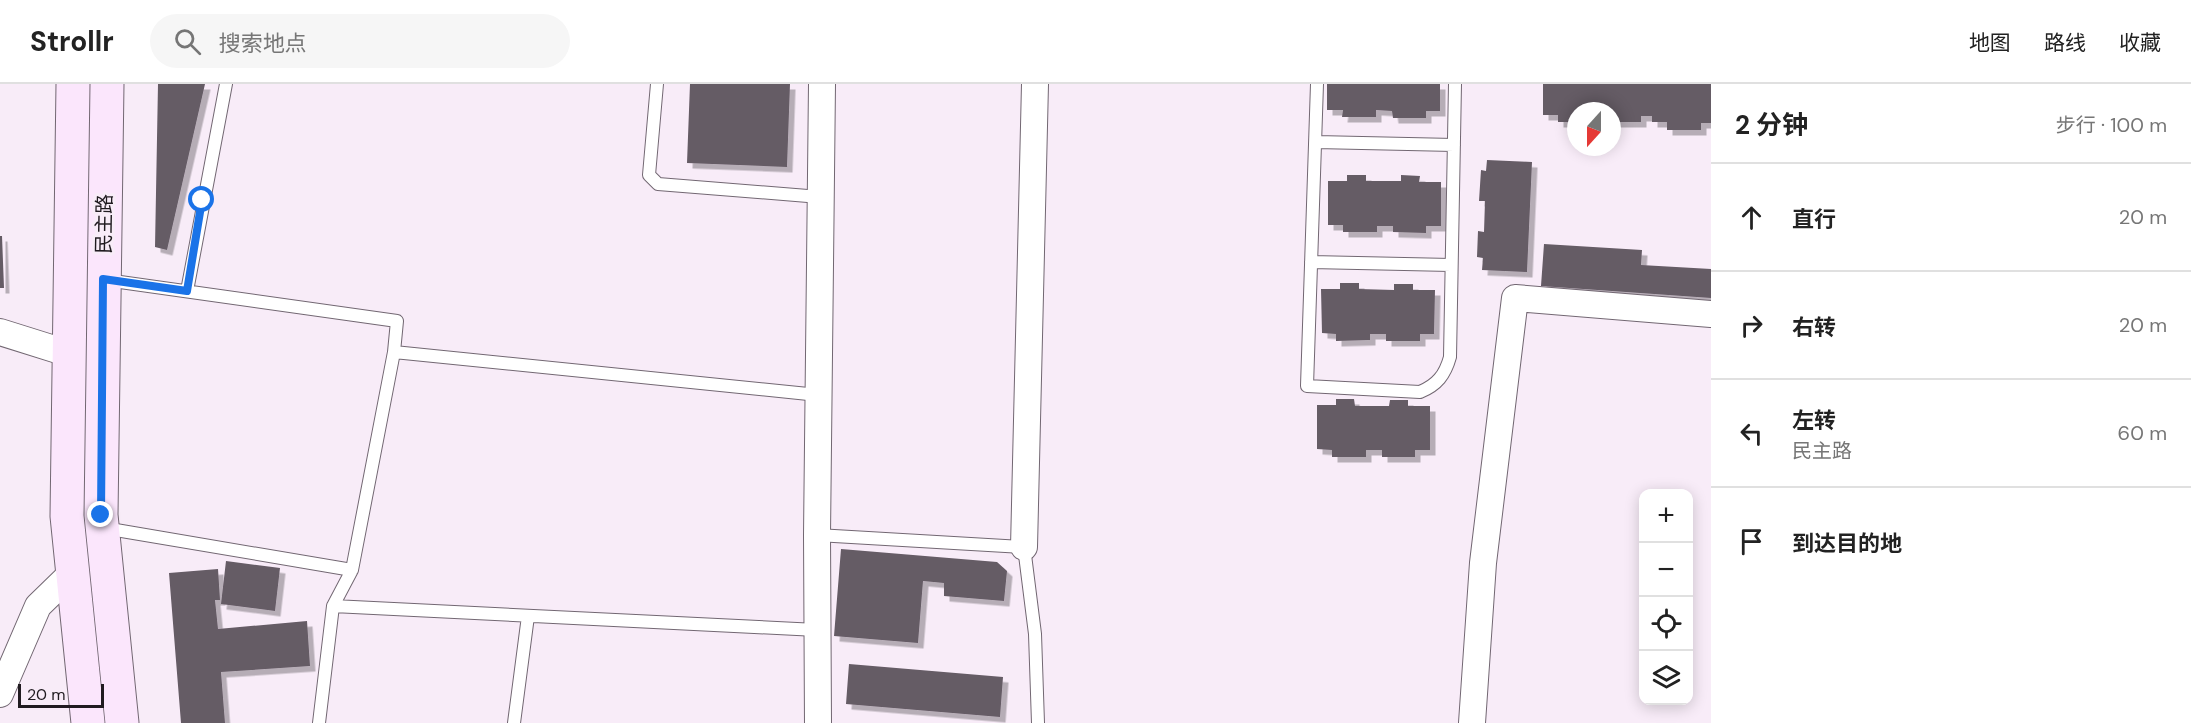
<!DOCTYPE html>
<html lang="zh">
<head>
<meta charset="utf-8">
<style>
	body { margin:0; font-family:"DM Sans","Noto Sans SC",sans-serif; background:#f6f6f6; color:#222 }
	.controls { position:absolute; right:18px; bottom:18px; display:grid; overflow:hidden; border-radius:12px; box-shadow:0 3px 15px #0003 }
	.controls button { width:54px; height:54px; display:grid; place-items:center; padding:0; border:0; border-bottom:2px solid #e0e0e0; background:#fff; color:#222; font:30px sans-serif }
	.compass { position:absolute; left:1567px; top:18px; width:54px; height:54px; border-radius:50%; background:#fff; box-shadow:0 3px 15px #0003; rotate:201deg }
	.scale { position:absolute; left:18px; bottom:15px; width:86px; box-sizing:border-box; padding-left:6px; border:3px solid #201b20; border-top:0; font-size:16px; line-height:21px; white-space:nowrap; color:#201b20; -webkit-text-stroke:4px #f8ecf8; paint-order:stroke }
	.stop { position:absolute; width:18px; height:18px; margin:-14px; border:4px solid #1a73e8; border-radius:50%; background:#fff }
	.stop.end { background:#1a73e8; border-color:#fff; box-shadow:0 2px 6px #0008 }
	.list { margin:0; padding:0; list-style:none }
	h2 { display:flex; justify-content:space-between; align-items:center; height:78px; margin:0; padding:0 24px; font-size:26px }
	h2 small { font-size:20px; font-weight:400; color:#767676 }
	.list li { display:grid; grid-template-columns:39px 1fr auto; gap:18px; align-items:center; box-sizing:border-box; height:108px; padding:0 24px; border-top:2px solid #e0e0e0 }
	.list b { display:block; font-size:22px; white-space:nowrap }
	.list p { margin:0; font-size:20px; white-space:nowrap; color:#767676 }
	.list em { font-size:20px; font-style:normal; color:#767676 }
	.icon { flex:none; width:33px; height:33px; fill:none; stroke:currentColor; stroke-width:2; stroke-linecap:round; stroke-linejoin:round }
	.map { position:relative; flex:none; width:1711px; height:639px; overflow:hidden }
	header { display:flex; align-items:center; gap:36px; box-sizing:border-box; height:84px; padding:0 30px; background:#fff; border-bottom:2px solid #e0e0e0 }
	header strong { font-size:28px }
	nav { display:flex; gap:33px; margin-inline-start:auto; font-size:21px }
	.search { width:420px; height:54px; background:#f6f6f6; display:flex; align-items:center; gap:15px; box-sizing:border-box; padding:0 21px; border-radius:33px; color:#767676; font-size:22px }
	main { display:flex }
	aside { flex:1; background:#fff }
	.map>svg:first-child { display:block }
</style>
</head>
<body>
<header>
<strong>Strollr</strong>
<div class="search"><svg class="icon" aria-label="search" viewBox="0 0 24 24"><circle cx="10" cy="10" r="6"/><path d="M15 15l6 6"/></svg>搜索地点</div>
<nav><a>地图</a><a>路线</a><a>收藏</a></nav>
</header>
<main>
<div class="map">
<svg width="1711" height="639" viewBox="0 0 1711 639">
	<defs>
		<filter id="shadow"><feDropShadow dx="5.5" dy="5.5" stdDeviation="0" flood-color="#0004"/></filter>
	</defs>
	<rect width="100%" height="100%" fill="#f8ecf8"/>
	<path fill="#655b65" filter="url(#shadow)" d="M158,0H205L167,166L155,163Z
		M690,0H790L787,83L687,79Z
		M1327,0H1440V27H1426V34H1393L1392,27L1376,26V33H1342L1343,26H1327Z
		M1543,0H1711V39H1701V46H1667V38H1652V32H1641V38H1612V27H1576V38H1558V31H1543Z
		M1487,76L1532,78L1527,188L1482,186L1483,174L1477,173L1478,147L1484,148L1485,117H1479L1481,86L1486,87Z
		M1347,91H1366V97H1401V91L1420,92L1419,98H1441V142H1426V149L1393,148V142H1377V148H1343V141H1328V97H1347Z
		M0,152H2L4,204H0Z
		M1544,160L1642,166L1641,181L1711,185V214L1541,202Z
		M1340,199H1359V205L1394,206V200H1413V206H1435L1434,250H1420V257H1386V250H1370V256L1336,257V250L1322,249L1321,205H1340Z
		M1336,315H1354L1355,322H1389L1390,316H1408V322H1430V366H1415V373H1382V366H1366V373H1332V366L1317,365V321H1336Z
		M841,465L997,478L1007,487L1004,517L944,512V499L923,497L918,559L834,552Z
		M226,477L280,484L275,527L221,520Z
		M218,485L220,516H215L218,545L307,537L310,582L221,588L225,639H181L169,489Z
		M849,580L1003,593L1000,633L846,620Z"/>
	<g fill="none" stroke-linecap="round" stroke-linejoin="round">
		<g stroke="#726772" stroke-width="14">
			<path id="lane" d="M657,0L649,91L658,100L820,113
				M1317,0L1307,302L1420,308C1437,301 1445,291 1450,273L1455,0
				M1316,58L1454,61
				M1311,178L1451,181
				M106,196L397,237L394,268L818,311
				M187,207L226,0
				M104,444L352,486L394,268
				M817,451L1024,463L1035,550L1038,639
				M333,522L817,546
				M319,639L333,522L352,486
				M514,639L528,532"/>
		</g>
		<g stroke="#726772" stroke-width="28">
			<path id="street" d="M0,248L67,269
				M1024,463L1035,0
				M0,610L38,522L73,488
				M818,639L817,451L822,0
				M1472,639L1483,479L1515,214L1711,230"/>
		</g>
		<g stroke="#726772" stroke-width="35">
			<path id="secondary" d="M73,0L67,432L88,639
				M107,0L101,431L122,639"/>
		</g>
		<use href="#lane" stroke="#fff" stroke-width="12"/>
		<use href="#street" stroke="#fff" stroke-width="26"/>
		<use href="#secondary" stroke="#fbe6fc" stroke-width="33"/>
	</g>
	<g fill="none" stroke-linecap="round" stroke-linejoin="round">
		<path stroke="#1a73e8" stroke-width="8" d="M101,431L103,195L187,207L202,116"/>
	</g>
	<g text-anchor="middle" stroke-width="6" stroke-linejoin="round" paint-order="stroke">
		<g font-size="20" fill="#201b20" stroke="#f8ecf8">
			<text transform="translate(104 140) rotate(-89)" y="7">民主路</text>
		</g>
	</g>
</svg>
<div class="controls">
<button>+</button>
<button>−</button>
<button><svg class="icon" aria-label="locate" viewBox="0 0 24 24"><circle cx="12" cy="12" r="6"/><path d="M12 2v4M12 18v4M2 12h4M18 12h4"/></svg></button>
<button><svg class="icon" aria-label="layers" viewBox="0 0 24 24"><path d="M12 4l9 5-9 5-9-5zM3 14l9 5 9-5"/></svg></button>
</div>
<svg class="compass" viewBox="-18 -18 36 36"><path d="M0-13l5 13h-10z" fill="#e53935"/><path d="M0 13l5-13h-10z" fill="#767676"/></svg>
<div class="scale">20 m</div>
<div class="stop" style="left:202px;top:116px"></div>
<div class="stop end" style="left:101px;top:431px"></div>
</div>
<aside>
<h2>2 分钟<small>步行 · 100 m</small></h2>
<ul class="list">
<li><svg class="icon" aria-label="ahead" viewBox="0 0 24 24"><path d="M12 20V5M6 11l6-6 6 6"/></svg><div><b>直行</b></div><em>20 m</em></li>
<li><svg class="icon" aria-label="right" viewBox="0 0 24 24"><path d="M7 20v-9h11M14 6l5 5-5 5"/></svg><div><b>右转</b></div><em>20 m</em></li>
<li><svg class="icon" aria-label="left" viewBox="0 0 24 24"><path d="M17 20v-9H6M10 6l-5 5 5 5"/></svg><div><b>左转</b><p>民主路</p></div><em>60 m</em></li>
<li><svg class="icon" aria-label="arrive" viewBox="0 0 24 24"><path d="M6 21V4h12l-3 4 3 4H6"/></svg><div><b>到达目的地</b></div></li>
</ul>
</aside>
</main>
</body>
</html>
